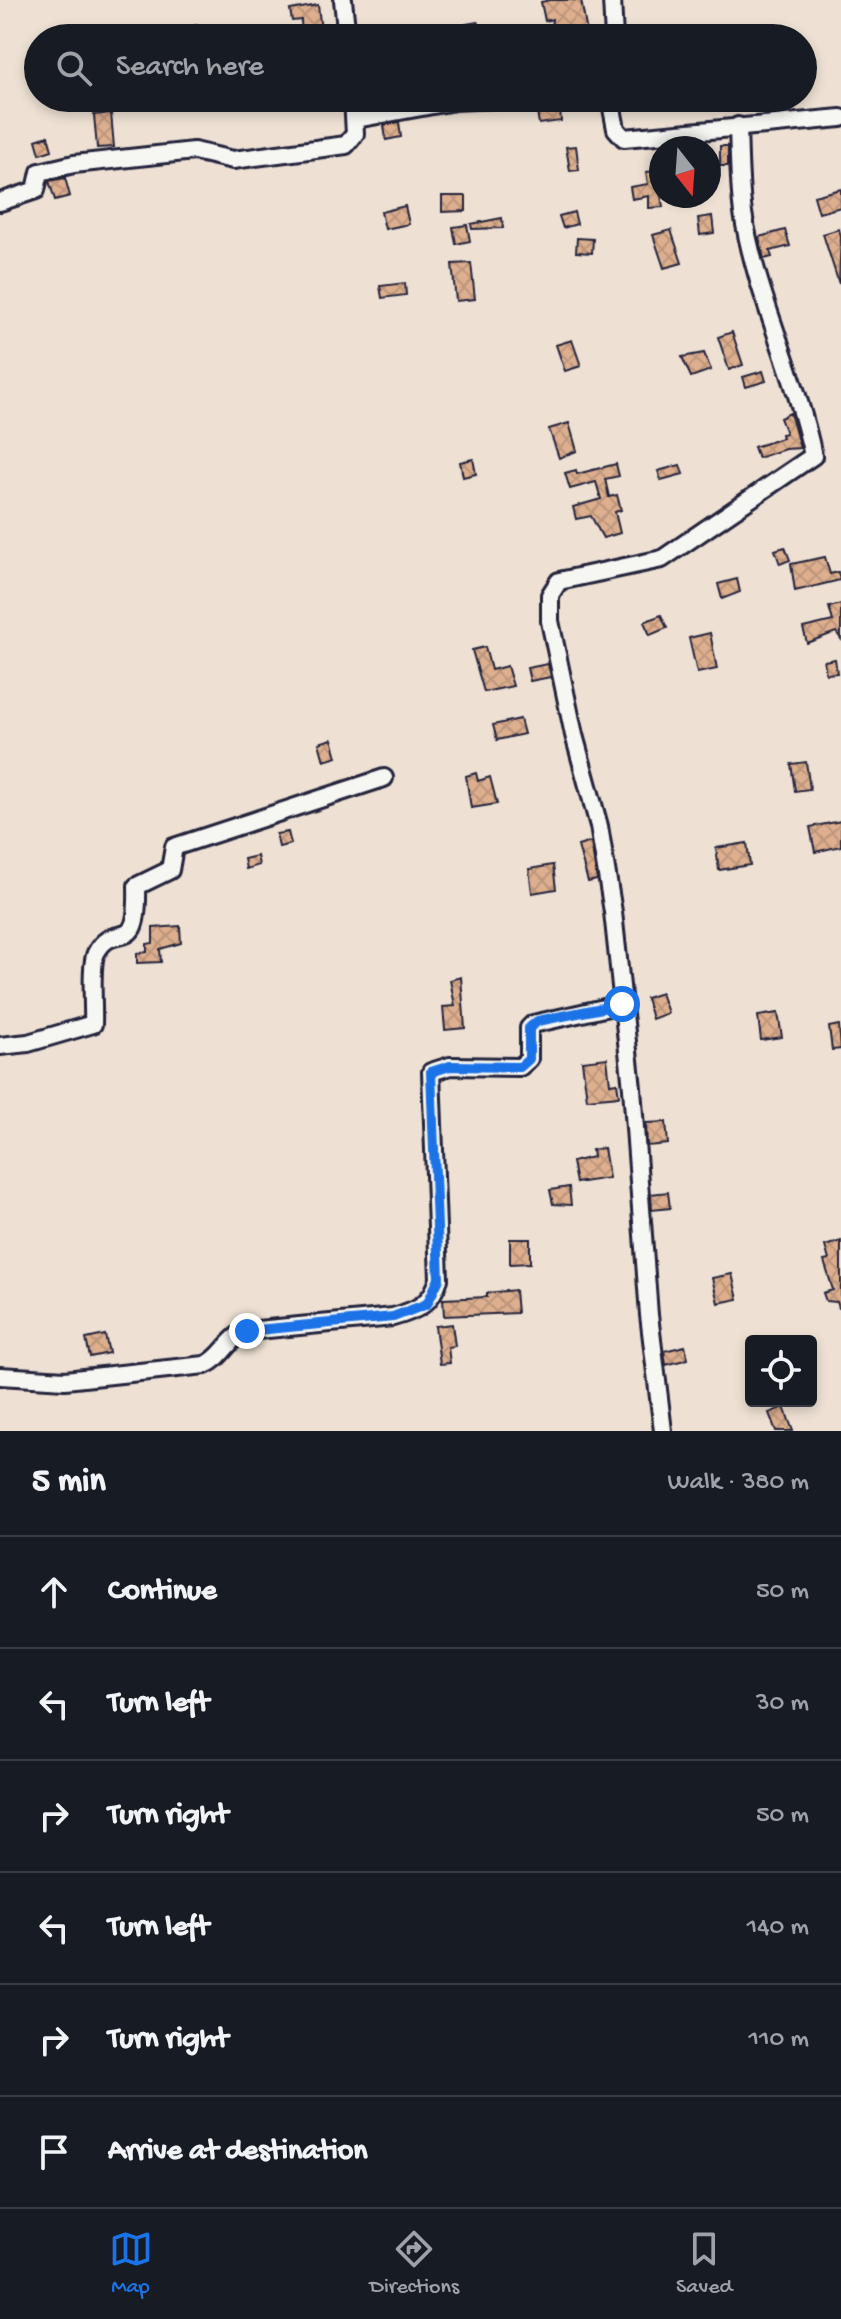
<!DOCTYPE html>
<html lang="en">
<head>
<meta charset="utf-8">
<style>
	body { margin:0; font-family:"Gochi Hand",sans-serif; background:#20242c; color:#f1f3f6 }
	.controls { position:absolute; right:24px; bottom:24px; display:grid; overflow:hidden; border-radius:8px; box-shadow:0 4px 12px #0003 }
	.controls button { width:72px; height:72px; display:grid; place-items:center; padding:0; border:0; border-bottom:2px solid #363941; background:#171b24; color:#f1f3f6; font:40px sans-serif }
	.compass { position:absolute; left:649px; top:136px; width:72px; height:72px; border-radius:50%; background:#171b24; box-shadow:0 4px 12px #0003; rotate:163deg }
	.stop { position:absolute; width:24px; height:24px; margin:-18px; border:6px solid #1a73e8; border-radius:50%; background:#fff }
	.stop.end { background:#1a73e8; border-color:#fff; box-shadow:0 2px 8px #0008 }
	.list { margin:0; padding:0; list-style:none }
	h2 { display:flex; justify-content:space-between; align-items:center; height:104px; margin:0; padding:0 32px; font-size:34px }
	h2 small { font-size:26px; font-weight:400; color:#9ea1a6 }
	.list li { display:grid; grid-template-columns:52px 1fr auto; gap:24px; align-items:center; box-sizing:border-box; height:112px; padding:0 32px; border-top:2px solid #363941 }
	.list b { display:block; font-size:30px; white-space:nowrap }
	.list em { font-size:26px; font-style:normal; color:#9ea1a6 }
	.icon { flex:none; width:44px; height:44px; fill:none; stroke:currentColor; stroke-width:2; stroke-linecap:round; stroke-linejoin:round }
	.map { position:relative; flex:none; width:841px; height:1431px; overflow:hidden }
	.search { position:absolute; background:#171b24; box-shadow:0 4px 12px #0003; left:24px; right:24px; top:24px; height:88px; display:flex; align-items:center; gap:20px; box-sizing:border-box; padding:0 28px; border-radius:44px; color:#9ea1a6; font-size:30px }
	.sheet { height:776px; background:#171b24 }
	nav { display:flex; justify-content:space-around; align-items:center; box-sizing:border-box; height:112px; border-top:2px solid #363941; background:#171b24; font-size:22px; color:#9ea1a6 }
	nav a { display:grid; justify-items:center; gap:4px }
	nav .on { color:#1a73e8 }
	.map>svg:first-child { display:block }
</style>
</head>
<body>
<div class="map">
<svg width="841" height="1431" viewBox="0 0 841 1431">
	<defs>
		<pattern id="building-cross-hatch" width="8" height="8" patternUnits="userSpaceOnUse" patternTransform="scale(2)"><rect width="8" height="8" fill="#ddaf8e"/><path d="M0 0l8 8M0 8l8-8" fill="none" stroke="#bd967b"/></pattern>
	</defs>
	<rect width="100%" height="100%" fill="#eee1d4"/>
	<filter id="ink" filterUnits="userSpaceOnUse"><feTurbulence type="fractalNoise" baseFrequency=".0125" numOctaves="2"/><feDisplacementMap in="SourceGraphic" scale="16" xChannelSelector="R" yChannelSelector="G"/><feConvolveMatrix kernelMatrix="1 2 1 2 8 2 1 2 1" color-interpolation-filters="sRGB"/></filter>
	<g filter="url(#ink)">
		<path fill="url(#building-cross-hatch)" stroke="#22223b" stroke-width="2" d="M550,0H581L588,38H550L552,19L545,21L541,2Z
			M318,5L321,31L315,32V38H302L301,20L292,21L290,10Z
			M478,22L480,38H468L466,24Z
			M197,25L200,38H157V35Z
			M437,26L438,38H422L421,28Z
			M560,110L561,121L539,124L537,112Z
			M111,113L114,147L97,148L94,115Z
			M399,122L401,137L386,140L384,125Z
			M48,136L52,150L40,154L36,140Z
			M576,146L579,170L570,171L566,147Z
			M720,146H728V166H720Z
			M657,171L663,207L649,208V196L632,199L630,187L648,184L646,172Z
			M65,178L70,196L55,200L49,181Z
			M841,189V207L819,213L814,196Z
			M442,196H466V211L442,212Z
			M405,206L409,224L385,229L381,212Z
			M574,212L577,224L563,228L559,216Z
			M712,216L714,233L700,235L698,218Z
			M502,218L503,228L472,229L471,224Z
			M467,225L470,241L456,244L453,227Z
			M839,229L841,236L839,284L823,234Z
			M671,230L682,263L664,268L653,235Z
			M785,230L790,246L770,251L772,257L764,259L759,237Z
			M577,238L593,239L592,253L576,252Z
			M471,263L475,299L456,301L452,264Z
			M405,283L406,295L382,298L380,286Z
			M732,332L743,365L729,370L718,337Z
			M572,340L581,366L565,371L556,345Z
			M704,353L711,370L691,377L682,357Z
			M763,371L766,381L746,387L743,377Z
			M790,413L800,448L785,449L758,458L754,447L782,438L781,434L786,433L780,418Z
			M569,423L577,451L559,458L549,429Z
			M473,459L476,474L463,477L460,462Z
			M616,464L619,476L605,479L609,497L617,495L621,510L615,512L620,533L603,538L591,516L576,519L573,507L601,499L596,482L570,489L565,473L576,470L577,474Z
			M680,465L683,474L661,480L658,471Z
			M785,547L790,560L780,564L775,550Z
			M825,557L830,574L838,572L840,580L795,591L791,564Z
			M737,579L740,592L722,599L718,584Z
			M841,604V639L836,632L807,643L803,628L833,621L829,607Z
			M661,615L667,628L650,635L644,622Z
			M710,633L717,669L697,673L689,638Z
			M485,647L491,670L507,666L513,686L484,692L472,650Z
			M835,659L837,673L826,674L824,661Z
			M548,664L551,677L530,681L527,668Z
			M520,719L524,734L497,740L493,725Z
			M332,739L337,757L324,761L319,743Z
			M806,762L810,789L795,791L791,764Z
			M476,773L478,781L490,777L497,804L471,808L466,776Z
			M841,821V846L815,852L810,827Z
			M288,832L291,844L279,847L276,834Z
			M591,842L597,880L588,882L578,846Z
			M747,843L750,865L719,870L716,848Z
			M257,856L259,865L246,869L244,859Z
			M553,865L556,889L532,893L529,869Z
			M180,926L181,943L160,949L161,962L137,963V953L147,952V944L153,943V928Z
			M461,977L465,1028L445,1030L443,1007L455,1006L450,980Z
			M661,993L668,1013L652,1019L646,998Z
			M778,1013L782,1037L761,1040L758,1016Z
			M839,1025L841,1049L832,1050L829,1027Z
			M607,1058L610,1084L617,1083L619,1096L587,1099L582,1061Z
			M666,1122L668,1144L647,1146L646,1123Z
			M604,1148L609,1178L576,1183L572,1162L593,1157L592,1150Z
			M569,1187L571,1205L553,1204L550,1190Z
			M668,1192L670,1208L652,1210L651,1194Z
			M510,1239H530V1263L510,1264Z
			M841,1241V1308H839L837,1302L826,1301L823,1293L833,1290L824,1261L829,1260L825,1246Z
			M732,1274L738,1299L718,1303L712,1278Z
			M515,1290L517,1313L444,1316L443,1299L487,1297V1293Z
			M452,1324L455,1346L448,1347L450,1363L440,1364L435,1326Z
			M105,1335L109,1353L90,1357L86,1339Z
			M685,1346L688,1359L666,1365L664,1351Z
			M784,1407L793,1431H776L769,1413Z"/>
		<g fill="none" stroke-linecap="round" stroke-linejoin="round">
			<g stroke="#22223b" stroke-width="22">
				<path id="minor" d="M343,0L347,38
					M612,0L614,38
					M610,98L616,129L624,138L841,118
					M356,119L455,101L514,98
					M0,202L36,190L40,172L74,164L194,151L233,160L346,145L355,134L353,98
					M0,1046L28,1043L93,1024C94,1008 90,965 96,953C115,917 139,962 137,886L170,870L174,847L384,778
					M0,1376L65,1380L205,1365C223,1358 228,1337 247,1331L393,1317C418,1310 431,1304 439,1279L431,1072L450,1066L520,1067L529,1059V1028L533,1024L622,1004
					M663,1431L649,1315L632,1088L613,912L599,826L574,735L550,621V595L559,581L662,559L813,456C796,373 756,296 743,213C739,184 739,155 738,126"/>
			</g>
			<use href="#minor" stroke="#f6f6f2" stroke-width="16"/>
		</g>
	</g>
	<g fill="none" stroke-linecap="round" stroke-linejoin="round" filter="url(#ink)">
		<path stroke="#1a73e8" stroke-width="10" d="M247,1331L393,1317L427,1304L439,1279L431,1072L450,1066L520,1067L529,1059V1028L538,1021L622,1004"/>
	</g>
</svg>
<div class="controls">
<button><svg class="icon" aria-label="locate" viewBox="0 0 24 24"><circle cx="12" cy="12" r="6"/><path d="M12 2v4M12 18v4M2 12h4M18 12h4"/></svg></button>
</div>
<svg class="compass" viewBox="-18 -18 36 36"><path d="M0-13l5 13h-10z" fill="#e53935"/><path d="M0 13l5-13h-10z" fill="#9ea1a6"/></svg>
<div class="stop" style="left:622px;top:1004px"></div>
<div class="stop end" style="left:247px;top:1331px"></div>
<div class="search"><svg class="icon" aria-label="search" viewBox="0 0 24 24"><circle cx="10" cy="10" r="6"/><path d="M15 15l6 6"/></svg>Search here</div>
</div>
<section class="sheet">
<h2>5 min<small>Walk · 380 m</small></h2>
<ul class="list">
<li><svg class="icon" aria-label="ahead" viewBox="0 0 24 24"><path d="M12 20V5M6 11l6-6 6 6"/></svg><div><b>Continue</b></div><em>50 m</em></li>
<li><svg class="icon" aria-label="left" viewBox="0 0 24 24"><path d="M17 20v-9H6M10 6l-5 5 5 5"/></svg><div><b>Turn left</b></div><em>30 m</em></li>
<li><svg class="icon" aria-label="right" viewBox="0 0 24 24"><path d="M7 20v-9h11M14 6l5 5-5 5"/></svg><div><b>Turn right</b></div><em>50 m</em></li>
<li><svg class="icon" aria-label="left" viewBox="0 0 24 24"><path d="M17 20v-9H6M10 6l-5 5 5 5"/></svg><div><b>Turn left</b></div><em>140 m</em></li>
<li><svg class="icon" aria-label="right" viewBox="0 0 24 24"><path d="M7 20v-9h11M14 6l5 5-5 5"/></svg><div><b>Turn right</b></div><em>110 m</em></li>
<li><svg class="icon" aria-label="arrive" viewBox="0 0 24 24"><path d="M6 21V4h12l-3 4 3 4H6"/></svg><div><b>Arrive at destination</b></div></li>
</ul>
</section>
<nav>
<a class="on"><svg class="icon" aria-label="map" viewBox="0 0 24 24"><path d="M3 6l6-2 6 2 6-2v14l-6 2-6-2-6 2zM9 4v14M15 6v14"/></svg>Map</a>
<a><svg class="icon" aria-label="directions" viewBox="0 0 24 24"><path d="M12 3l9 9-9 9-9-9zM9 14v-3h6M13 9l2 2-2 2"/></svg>Directions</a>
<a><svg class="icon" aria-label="saved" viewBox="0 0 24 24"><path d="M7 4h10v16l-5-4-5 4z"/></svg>Saved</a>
</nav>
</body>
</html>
